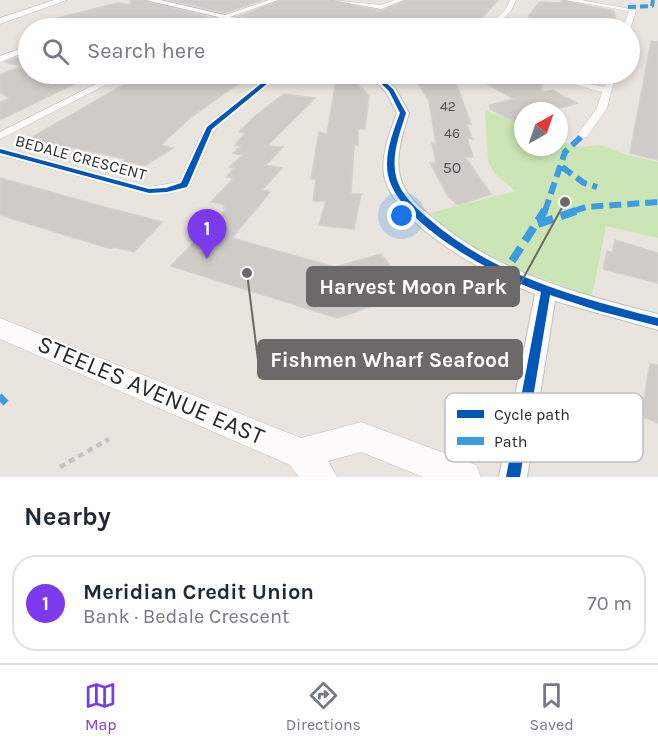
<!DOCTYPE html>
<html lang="en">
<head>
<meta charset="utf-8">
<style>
	body { margin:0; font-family:Karla,sans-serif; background:#f6f6f7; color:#1f2937 }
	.compass { position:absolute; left:514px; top:102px; width:54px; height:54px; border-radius:50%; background:#fff; box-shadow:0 3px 9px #0003; rotate:40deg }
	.you { position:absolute; left:402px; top:216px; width:21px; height:21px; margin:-15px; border:4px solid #fff; border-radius:50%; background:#1a73e8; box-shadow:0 0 0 9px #1a73e833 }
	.badge { display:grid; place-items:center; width:39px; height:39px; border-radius:50%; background:#7c3aed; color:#fff; font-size:20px; font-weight:700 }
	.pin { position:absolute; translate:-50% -50px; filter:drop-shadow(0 2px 3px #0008) }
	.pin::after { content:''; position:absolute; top:32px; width:21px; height:18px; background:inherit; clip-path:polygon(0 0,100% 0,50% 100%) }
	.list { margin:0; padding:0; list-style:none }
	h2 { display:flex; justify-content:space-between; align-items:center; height:78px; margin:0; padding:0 24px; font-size:26px }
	h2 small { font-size:20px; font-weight:400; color:#747a83 }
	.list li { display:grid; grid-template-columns:39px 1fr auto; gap:18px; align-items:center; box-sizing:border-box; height:96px; margin:0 12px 12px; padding:0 12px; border:2px solid #e0e1e3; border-radius:24px }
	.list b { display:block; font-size:22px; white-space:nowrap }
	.list p { margin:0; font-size:20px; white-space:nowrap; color:#747a83 }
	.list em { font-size:20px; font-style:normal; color:#747a83 }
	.icon { flex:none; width:33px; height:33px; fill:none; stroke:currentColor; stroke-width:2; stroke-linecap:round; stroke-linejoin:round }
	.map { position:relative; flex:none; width:658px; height:477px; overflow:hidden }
	.search { position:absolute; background:#fff; box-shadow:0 3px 9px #0003; left:18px; right:18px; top:18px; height:66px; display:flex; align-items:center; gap:15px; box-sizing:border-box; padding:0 21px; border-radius:33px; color:#747a83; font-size:22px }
	.sheet { height:186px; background:#fff }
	nav { display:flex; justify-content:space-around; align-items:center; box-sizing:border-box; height:84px; border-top:2px solid #e0e1e3; background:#fff; font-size:16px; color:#747a83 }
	nav a { display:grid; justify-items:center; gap:3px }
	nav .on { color:#7c3aed }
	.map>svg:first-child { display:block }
</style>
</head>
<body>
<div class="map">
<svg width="658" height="477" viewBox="0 0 658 477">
	<rect width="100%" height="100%" fill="#e9e4de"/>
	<path fill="#cbe6b4" d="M485,110L523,126V147H559V141L579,147L601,145L624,154L658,162V238L606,226L592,296C533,276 476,257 430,213L515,191L494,173L488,160Z"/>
	<path fill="#cfccc8" stroke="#d4d0cb" stroke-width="1.5" d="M131,0H144L211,18L186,28H39L38,23L117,3L130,5Z
		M170,0H262L225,13Z
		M280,0H330L381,11L406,0H498L482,18L460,28H316L273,18L257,20L239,16Z
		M561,0L614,11L617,28H524L530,14L540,2L561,3Z
		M651,41L658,42V160L630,153Z
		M28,53V77L45,80L60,74H94L0,120V102L9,98L0,92V75L22,66L5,62Z
		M129,74H252L191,117L161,145L173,148L144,166L123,161L126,159L29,139L127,83L124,78Z
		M337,74L353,81L369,95L365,129H358V145H354L351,194H361L354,229L319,225L326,201H313L316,179H311L319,132L327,134Z
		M404,74H453L471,124H467L472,139L467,138L473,157H465L491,194L458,205L448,196L430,163H436L432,143H436L429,101L418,83Z
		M469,74H532L541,78L542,92L552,90L577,103L550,111H523V126L490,109V105L514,99Z
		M284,94L315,98L267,146L283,147L266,165L282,168L262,190L270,192L232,238L335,267L381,254L411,293L337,318L171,266L226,209L223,208L225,205L211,202L234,178L227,177L234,168L229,167L243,155L233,153L241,146L235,145L245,133L239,132L255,116Z
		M0,178L108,208L162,222L134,252L114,247L111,249L0,215Z
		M615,240L658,253V283L603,269L607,251L612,253Z
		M650,364L658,365V423L641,416Z"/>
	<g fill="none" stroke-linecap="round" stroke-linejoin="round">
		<g stroke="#c2c0c0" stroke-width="1">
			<path id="minor" d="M269,0H278L198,28H188Z
				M332,0L381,5L395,0H404L381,9Z
				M510,0H516L511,11L494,28H487L506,9Z
				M565,0H581L636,10L630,30L623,28L629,11Z
				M28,46V51L0,62V56Z
				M116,74H127L0,139V132Z
				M271,74H281L214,130L189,188L167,194L149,195L0,155V147L149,187L179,182L205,126Z
				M534,74H548L604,87L608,74H616L607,108L587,137L583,138L577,135L597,108L602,92Z"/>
		</g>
		<g stroke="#c2c0c0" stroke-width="2">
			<path id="tertiary" d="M146,0H160L280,28H266Z
				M368,74H379L395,88L409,113C403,133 395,155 400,176C404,194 419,207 433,218C497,273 578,294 658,314V330L555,301L527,477H499L535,294C492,277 394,226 384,175C381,154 390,132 397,113L386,92Z"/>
		</g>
		<g stroke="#c2c0c0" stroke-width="1">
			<path id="secondary" d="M54,0H67L0,24V18Z
				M0,318L301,438L361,422L476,465L481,477H423L361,452L328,461L337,477H299L290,465L0,339Z"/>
		</g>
		<path stroke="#c4c4c3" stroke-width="4.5" stroke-dasharray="6 4.5" stroke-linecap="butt" d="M60,467L109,439"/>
		<use href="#minor" fill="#fcfbfa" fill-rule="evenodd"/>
		<use href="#tertiary" fill="#fcfbfa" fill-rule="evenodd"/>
		<use href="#secondary" fill="#fcfbfa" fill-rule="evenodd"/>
		<path stroke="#3d9ce1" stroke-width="4" stroke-dasharray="8 4" stroke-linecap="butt" d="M628,7L652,6L653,0"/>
		<path stroke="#3d9ce1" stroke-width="6" stroke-dasharray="12 6" stroke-linecap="butt" d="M562,167L584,183L597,187
			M545,211L565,152L583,135
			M574,211L586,207L658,202"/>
		<path stroke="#3d9ce1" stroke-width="8" stroke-dasharray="16 8" stroke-linecap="butt" d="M538,224L579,210
			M512,261L545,210"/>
		<path stroke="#3d9ce1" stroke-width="10" stroke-dasharray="21 10" stroke-linecap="butt" d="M0,402L5,397"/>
		<g stroke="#fff" stroke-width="4">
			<path id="cycleway" d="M273,74H279L212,129L188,185L187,187L167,192L149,193L0,153V149L149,189L166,188L181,183L207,127Z
				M371,74H376L393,89L406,113C400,133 391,155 396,176C400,194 415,207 429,219C494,276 576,297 658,318V326L599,311L550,295L520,477H506L541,292C498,277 398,224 388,175C384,154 393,132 400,113L389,91Z"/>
		</g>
		<use href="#cycleway" fill="#0057b8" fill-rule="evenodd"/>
	</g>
	<g text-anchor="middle" stroke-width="4.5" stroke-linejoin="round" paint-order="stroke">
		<g font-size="14" fill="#535252">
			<text x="448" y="111">42</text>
			<text x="452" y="138">46</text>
		</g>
		<g font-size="16" fill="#292929" stroke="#fff">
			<text transform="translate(81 157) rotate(15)" y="6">BEDALE CRESCENT</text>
		</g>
		<g font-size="16" fill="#535252">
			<text x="452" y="173">50</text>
		</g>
		<g font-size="24" fill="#292929" stroke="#fff">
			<text transform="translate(151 390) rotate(23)" y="8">STEELES AVENUE EAST</text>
		</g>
	</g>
	<rect x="445" y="393" width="198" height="69" rx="9" fill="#fff" stroke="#bfbfbf" stroke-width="1.5"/>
	<rect x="457" y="410" width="27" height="8" fill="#0057b8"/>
	<rect x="457" y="437" width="27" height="8" fill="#3d9ce1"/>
	<g font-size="16" fill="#292929">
		<text x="494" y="420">Cycle path</text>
		<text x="494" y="447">Path</text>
	</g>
	<path fill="none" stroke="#6c6a68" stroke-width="2" d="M565 202L519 286M247 273L258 360"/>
	<g fill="#6c6a68" stroke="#fff" stroke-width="2">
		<circle cx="565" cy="202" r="6"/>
		<circle cx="247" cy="273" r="6"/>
	</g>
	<g fill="#6c6a68" stroke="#6c6a68" stroke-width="2">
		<rect x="307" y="267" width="212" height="39" rx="6"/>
		<rect x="258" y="340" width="264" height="39" rx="6"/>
	</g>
	<g font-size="21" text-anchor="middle" font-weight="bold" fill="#fff">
		<text x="413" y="294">Harvest Moon Park</text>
		<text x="390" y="367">Fishmen Wharf Seafood</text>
	</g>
</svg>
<svg class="compass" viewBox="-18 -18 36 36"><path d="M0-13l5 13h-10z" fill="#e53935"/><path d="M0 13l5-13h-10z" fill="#747a83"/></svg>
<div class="you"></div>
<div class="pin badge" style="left:207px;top:259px">1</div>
<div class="search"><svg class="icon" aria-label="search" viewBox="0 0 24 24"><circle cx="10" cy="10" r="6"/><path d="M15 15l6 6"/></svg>Search here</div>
</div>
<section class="sheet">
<h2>Nearby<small></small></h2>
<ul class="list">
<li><span class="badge">1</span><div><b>Meridian Credit Union</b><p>Bank · Bedale Crescent</p></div><em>70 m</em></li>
</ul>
</section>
<nav>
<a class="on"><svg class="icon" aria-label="map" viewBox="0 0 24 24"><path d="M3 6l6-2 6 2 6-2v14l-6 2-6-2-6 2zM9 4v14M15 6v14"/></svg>Map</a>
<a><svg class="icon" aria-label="directions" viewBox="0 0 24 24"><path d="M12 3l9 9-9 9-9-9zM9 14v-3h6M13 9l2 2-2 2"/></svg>Directions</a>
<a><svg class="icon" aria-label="saved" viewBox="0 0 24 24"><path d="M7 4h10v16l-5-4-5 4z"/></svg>Saved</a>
</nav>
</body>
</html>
